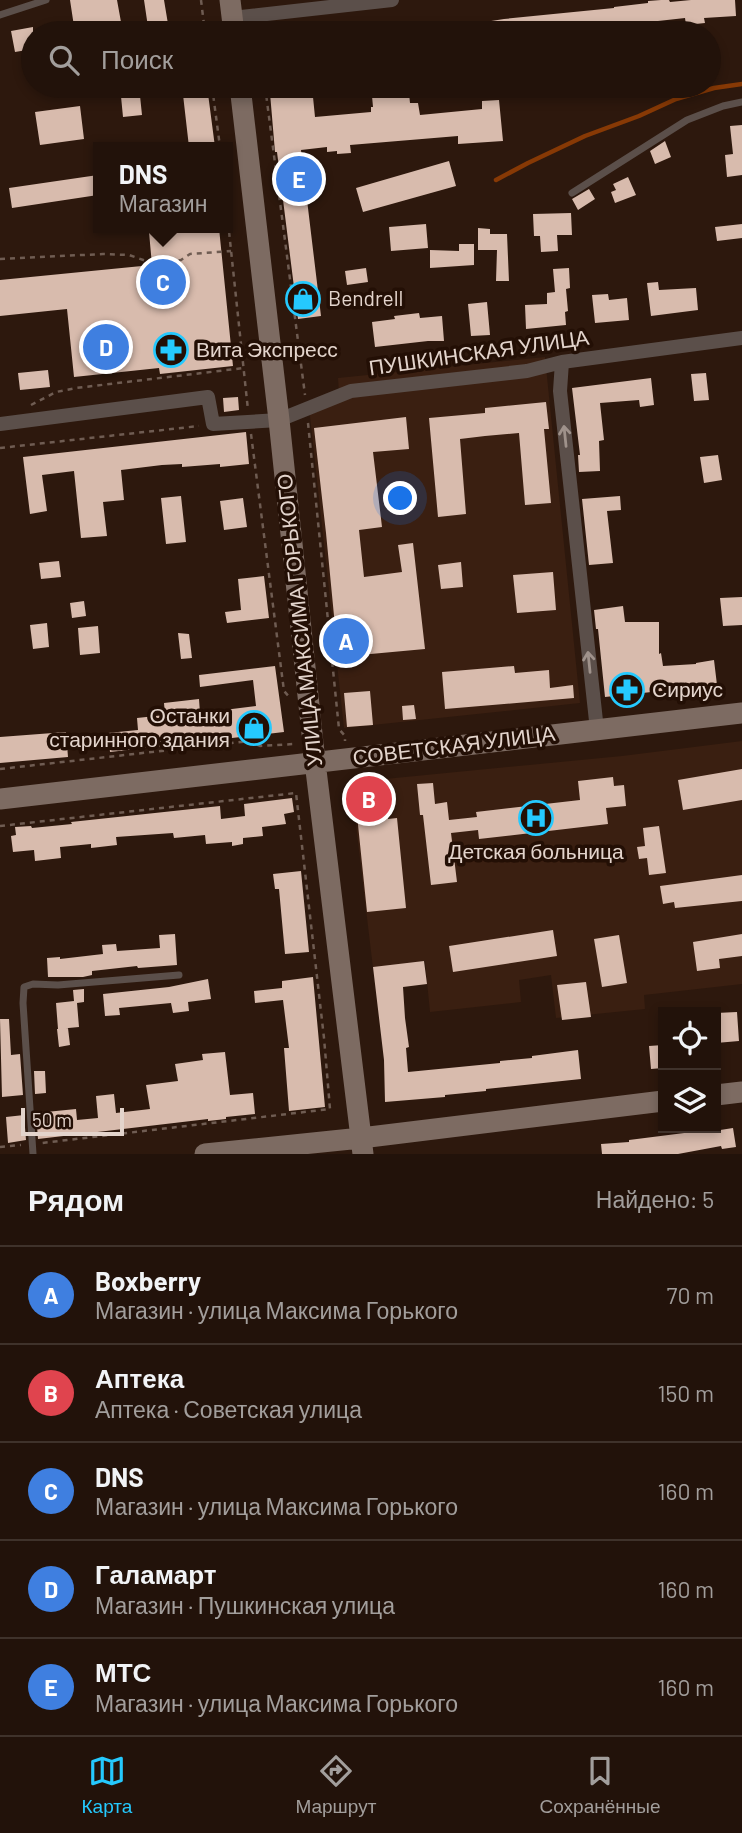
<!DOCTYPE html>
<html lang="ru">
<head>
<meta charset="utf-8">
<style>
	body { margin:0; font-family:Barlow,sans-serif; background:#2a1b13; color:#f1f3f6 }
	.controls { position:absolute; right:21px; bottom:21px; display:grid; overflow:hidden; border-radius:0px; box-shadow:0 4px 10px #0003 }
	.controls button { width:63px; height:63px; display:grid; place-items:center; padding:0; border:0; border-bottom:2px solid #3f322b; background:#22120a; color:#f1f3f6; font:35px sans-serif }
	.scale { position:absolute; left:21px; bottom:18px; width:103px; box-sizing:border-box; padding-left:7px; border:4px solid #e3d4cc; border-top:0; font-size:19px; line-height:24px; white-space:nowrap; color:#e3d4cc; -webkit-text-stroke:5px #230f05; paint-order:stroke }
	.you { position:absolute; left:401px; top:499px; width:24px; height:24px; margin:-18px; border:5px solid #fff; border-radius:50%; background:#1a73e8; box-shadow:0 0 0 10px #1a73e833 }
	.badge { display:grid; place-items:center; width:46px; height:46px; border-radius:50%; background:#25c9fe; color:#fff; font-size:23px; font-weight:700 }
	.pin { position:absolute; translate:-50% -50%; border:4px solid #fff; box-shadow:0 2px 7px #0006 }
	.popup { position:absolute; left:93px; top:142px; width:140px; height:91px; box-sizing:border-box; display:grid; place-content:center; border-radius:0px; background:#22120a; filter:drop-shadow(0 2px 5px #0005); font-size:23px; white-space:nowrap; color:#a29e9c }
	.popup b { font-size:26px; color:#f1f3f6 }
	.popup::after { content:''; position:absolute; left:50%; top:100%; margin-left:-14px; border:14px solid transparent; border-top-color:#22120a }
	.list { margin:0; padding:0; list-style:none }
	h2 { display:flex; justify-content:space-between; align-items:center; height:91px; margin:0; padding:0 28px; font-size:30px }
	h2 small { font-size:23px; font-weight:400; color:#a29e9c }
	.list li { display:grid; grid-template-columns:46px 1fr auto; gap:21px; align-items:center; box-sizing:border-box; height:98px; padding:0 28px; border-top:2px solid #3f322b }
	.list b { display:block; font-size:26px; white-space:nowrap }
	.list p { margin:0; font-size:23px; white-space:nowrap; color:#a29e9c }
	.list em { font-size:23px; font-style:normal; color:#a29e9c }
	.icon { flex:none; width:38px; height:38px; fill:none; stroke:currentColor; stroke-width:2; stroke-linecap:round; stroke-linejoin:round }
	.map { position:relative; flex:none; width:742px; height:1154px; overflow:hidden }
	.search { position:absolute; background:#22120a; box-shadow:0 4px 10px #0003; left:21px; right:21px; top:21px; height:77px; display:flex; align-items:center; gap:18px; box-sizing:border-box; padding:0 24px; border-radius:38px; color:#a29e9c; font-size:26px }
	.sheet { height:581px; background:#22120a }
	nav { display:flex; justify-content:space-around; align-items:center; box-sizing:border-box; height:98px; border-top:2px solid #3f322b; background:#22120a; font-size:19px; color:#a29e9c }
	nav a { display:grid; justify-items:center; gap:4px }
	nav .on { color:#25c9fe }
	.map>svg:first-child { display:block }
</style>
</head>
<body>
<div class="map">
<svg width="742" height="1154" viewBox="0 0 742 1154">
	<rect width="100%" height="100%" fill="#2d180d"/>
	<path fill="#3a1f11" d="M545,357L580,703L344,728L309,407L339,393L338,378Z
		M742,741V984L644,995L645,1009L556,1018L551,975L519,980L521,1002L430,1012L425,961L373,968L352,792L385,788V779L622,756Z"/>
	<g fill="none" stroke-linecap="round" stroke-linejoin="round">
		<path stroke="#873905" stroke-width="4.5" d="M496,180L528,163L585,136L639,116L676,99L714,88L742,84"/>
	</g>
	<path fill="#d8bbad" d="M70,0H117L123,33H75Z
		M144,0H164L168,24L148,27Z
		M661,0H669L670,2L691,0H735L736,16L704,18L705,23L686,25L685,18L631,24L632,33H453V27L504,19L614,8V7L648,3V1Z
		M33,27V49L15,52L11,31Z
		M120,86H139L142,115L123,117Z
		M182,86H207L215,147H189Z
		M295,91L296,98L313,97L315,117L371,112V107H373L372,96L409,93L410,103H418L420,115L482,109V101L499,100L503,141L458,144V136L350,145L351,153L337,154V151L327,152V147L301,150L321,316L298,319L277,152H275L270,93Z
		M80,106L84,139L40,145L35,112Z
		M742,125V175L727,177L725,155L733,154L730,126Z
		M665,141L671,157L655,164L650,151Z
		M449,161L456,186L363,212L356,188Z
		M98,175V195L12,208L9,188Z
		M628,177L636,195L615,203L611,192L616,190L613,184Z
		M589,189L595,199L578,210L572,199Z
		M571,213L572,235H557L558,251L541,252L540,236H534L533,214Z
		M426,224L428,248L391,251L389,227Z
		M742,224V238L717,241L715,227Z
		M190,228V231L219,228L233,366L160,374L159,368L74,377L67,309L0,316V280L152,265L149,232Z
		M478,228L490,229V234H507L509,281H496L497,250H478Z
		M459,244H474V265L430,268V250L459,251Z
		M366,268L368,282L347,285L345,271Z
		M569,268L570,288L566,289L568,311L565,312L566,325L526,329L525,305L547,304V293L555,292L553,269Z
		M658,282L659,290L696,288L698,310L651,316L647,283Z
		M608,294L609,300L627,298L629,320L595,323L592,295Z
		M487,302L490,335L471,336L468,304Z
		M419,313L420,318L442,316L444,341H428L375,347L372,322L395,319L394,316Z
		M48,370L50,387L20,390L18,373Z
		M706,373L709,400L694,401L691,374Z
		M651,378L654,405L640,407L639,400L600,403L604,440L599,441L600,471L579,472L578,455H580L572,388Z
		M238,397L239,410L224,412L223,398Z
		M546,402L549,429H544L551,503L525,505L519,433L485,436L460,439L466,514L438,517L429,418L485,413V408Z
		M406,417L409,449L373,452L382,527L359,530L364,577L402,572L398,545L413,543L425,649L338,657L326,533L314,428Z
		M246,432L249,464L220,467V464L182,467V464L162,465L121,470L124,500L103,502L107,536L81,538L74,471L42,475L47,511L30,514L23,457Z
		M718,455L722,480L704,483L700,457Z
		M181,496L186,542L166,544L161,498Z
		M620,496L621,510L607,511L613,563L589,565L582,499Z
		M243,498L247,527L224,530L220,501Z
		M59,561L61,577L41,579L39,563Z
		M461,562L463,587L441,589L438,565Z
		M553,572L556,610L517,613L513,575Z
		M264,576L269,618L227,623L225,612L241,610L238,579Z
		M742,597V625L723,626L720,598Z
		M84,601L86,616L72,618L70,603Z
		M623,606L625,622H659V654L661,653L663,666L696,664V663L714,660L717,685L605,697L598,629H596L594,610Z
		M47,623L49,647L33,649L30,625Z
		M98,626L100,653L80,655L78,628Z
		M178,633L189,634L192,658L181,659Z
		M275,666L284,732L110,752L108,733L138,730L137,718L165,715L164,703L199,699L200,713L256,706L253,680L200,687L199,675Z
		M514,666L515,673L549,670L550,688L573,685L574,698L445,709L442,672Z
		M370,691L373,725L347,727L344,693Z
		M414,705L416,719L403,720L402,706Z
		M66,732L68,757L0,763V737Z
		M742,769V800L683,810L678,780Z
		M613,777L614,786L624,785L626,806L606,808L608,824L479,839L478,830L451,833L457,882L431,885L423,815H420L417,784L433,783L435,804L447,802L449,820L477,817L476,812L580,800L578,781Z
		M385,788L388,819L397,818L406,908L367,912L357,815H355L352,792Z
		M292,798L294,812L284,814L286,824L262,827L263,836L243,838V844L232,846V842L206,844L205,835L174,838L173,833L116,837L117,845L91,848V844L60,847L61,858L35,861L34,850L13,852L11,836L16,835L15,827L31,826L32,828L72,824L71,822L220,806L221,819L245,816L244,804Z
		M659,826L666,873L649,875L647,858L639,859L637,847L645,846L643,828Z
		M301,871L309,952L285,954L279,889H275L273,874Z
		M742,875V901L675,908L674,902L663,904L660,886Z
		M553,930L557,956L453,972L449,946Z
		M175,934L177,965L138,968L137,966L92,971V975L83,977H48L47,958L60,957V959L103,954L102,945L116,944L117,951L160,948L159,935Z
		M742,934V956L719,959L720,968L697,971L693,942Z
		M619,935L627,983L602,987L594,939Z
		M424,961L427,984L403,987L405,1018L409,1047L406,1048L408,1072L500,1063V1061L532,1058V1056L578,1050L581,1079L486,1089V1091L445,1095V1097L385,1102L384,1060L373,967Z
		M313,977L325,1107L289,1111L284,1048H289L283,1000L255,1003L254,991L282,988V981Z
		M208,979L211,999L188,1002L189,1011L173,1013L171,1003L119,1008L120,1015L105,1016L103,994L169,987Z
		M586,982L591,1017L562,1020L557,985Z
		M84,989V1002L77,1003L79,1027L58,1029L56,1003L74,1001L73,990Z
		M737,1012L739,1041L716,1043V1013Z
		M0,1019H9L11,1055L20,1054L23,1095L2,1097Z
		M68,1028L70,1045L59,1047L57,1029Z
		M663,1045V1068L651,1069L649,1046Z
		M225,1052L230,1095L253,1093L255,1114L226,1117V1119L208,1121V1119L38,1139L36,1113L76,1109L77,1120L98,1118L96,1096L114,1094L116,1113L150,1109L146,1085L178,1081L175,1064L203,1060L202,1054Z
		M34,1071H45L46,1093L35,1094Z
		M24,1115L26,1140L8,1143L6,1117Z
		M733,1128L736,1147L722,1149L721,1146L678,1154H602L601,1144L629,1142V1140L700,1131L701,1133Z"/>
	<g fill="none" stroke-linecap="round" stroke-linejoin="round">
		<path stroke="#6f5c52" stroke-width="2.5" stroke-dasharray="5 5" stroke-linecap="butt" d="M201,0L205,33
			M212,86L220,147
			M265,86L305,395
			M228,222L248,410
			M0,259L103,254L129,255L149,262L181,260L190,254L231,251
			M31,405L56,392L76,388L244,368
			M308,423L339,729L345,736V741
			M251,434L284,691L291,699
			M0,448L199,426
			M0,769L250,741L260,746L294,744
			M0,826L296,793L324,1038L330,1109L42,1143
			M0,1147L21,1145"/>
		<path stroke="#5b4f4a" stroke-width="7" d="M0,15L46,0
			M572,193L687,120L723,106L742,102
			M33,1154L23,1003L24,987L33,984L58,985L179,975"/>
		<path stroke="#5b4f4a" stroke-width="14" d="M232,18L392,0
			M562,362L560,391L597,730
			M0,424L208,397L213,424L279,420L351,391L527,371L562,362L742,338"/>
		<path stroke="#7d6b62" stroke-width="21" d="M230,0L234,33
			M240,86L279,420L315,762L363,1154
			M0,799L742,713
			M716,1095L742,1092
			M205,1154L361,1138L663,1101"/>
	</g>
	<defs><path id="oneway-shaft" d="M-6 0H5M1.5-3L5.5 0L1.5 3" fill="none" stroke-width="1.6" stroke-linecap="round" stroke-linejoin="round" transform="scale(1.75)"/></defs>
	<g stroke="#9f928b">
		<use href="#oneway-shaft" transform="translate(565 436) rotate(-96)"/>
		<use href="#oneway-shaft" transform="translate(589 662) rotate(-96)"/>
	</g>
	<defs>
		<g id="shop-ring" transform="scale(1.75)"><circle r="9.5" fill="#230f05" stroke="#25c9fe" stroke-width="1.5"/><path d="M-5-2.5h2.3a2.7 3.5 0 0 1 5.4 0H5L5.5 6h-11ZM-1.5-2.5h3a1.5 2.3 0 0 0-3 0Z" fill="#25c9fe"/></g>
		<g id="pharmacy-ring" transform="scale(1.75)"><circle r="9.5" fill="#230f05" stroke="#25c9fe" stroke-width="1.5"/><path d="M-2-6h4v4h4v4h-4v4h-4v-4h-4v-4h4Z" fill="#25c9fe"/></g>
		<g id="hospital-ring" transform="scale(1.75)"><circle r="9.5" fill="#230f05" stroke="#25c9fe" stroke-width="1.5"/><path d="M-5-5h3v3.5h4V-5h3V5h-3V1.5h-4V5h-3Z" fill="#25c9fe"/></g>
	</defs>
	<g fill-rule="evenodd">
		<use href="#shop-ring" x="303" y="299"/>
		<use href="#pharmacy-ring" x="171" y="350"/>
		<use href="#pharmacy-ring" x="627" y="690"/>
		<use href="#shop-ring" x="254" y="728"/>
		<use href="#hospital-ring" x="536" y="818"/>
	</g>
	<g text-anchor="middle" stroke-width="7" stroke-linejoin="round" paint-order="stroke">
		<g font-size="21" fill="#e3d4cc" stroke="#230f05" text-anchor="start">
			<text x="328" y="306">Bendrell</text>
			<text x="196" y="357">Вита Экспресс</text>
			<text x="652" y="697">Сириус</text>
			<text x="230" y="723" text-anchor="end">Останки<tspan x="230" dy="24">старинного здания</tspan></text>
			<text x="536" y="859" text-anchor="middle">Детская больница</text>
		</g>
		<g font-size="21" fill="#e3d4cc" stroke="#230f05">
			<text transform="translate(479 353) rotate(-8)" y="7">ПУШКИНСКАЯ УЛИЦА</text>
			<text transform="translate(300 620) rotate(-96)" y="7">УЛИЦА МАКСИМА ГОРЬКОГО</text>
			<text transform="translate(454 746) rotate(-7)" y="7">СОВЕТСКАЯ УЛИЦА</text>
		</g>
	</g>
</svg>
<div class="controls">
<button><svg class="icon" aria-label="locate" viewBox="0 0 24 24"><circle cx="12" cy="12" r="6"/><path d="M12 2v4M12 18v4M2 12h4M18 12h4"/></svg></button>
<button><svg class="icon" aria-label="layers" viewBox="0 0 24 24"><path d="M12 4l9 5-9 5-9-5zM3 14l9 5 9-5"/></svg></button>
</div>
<div class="scale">50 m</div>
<div class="you"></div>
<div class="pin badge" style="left:346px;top:641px;background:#3f7fe0">A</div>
<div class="pin badge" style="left:369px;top:799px;background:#e0444e">B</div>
<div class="pin badge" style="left:163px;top:282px;background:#3f7fe0">C</div>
<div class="popup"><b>DNS</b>Магазин</div>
<div class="pin badge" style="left:106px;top:347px;background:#3f7fe0">D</div>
<div class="pin badge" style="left:299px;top:179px;background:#3f7fe0">E</div>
<div class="search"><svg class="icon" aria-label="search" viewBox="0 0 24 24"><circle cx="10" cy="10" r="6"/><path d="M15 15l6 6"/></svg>Поиск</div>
</div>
<section class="sheet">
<h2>Рядом<small>Найдено: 5</small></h2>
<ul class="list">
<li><span class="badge" style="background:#3f7fe0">A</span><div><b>Boxberry</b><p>Магазин · улица Максима Горького</p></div><em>70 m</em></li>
<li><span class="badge" style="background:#e0444e">B</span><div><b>Аптека</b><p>Аптека · Советская улица</p></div><em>150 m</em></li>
<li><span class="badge" style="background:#3f7fe0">C</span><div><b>DNS</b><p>Магазин · улица Максима Горького</p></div><em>160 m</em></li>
<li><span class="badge" style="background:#3f7fe0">D</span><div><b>Галамарт</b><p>Магазин · Пушкинская улица</p></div><em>160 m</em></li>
<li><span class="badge" style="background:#3f7fe0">E</span><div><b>МТС</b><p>Магазин · улица Максима Горького</p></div><em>160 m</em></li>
</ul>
</section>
<nav>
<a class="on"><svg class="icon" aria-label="map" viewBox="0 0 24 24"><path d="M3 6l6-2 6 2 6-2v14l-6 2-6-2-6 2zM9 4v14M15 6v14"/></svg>Карта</a>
<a><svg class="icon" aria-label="directions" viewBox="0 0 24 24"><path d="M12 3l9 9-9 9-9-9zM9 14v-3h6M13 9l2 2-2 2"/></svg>Маршрут</a>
<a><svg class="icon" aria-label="saved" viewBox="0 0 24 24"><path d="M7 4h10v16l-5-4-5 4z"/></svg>Сохранённые</a>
</nav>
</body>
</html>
